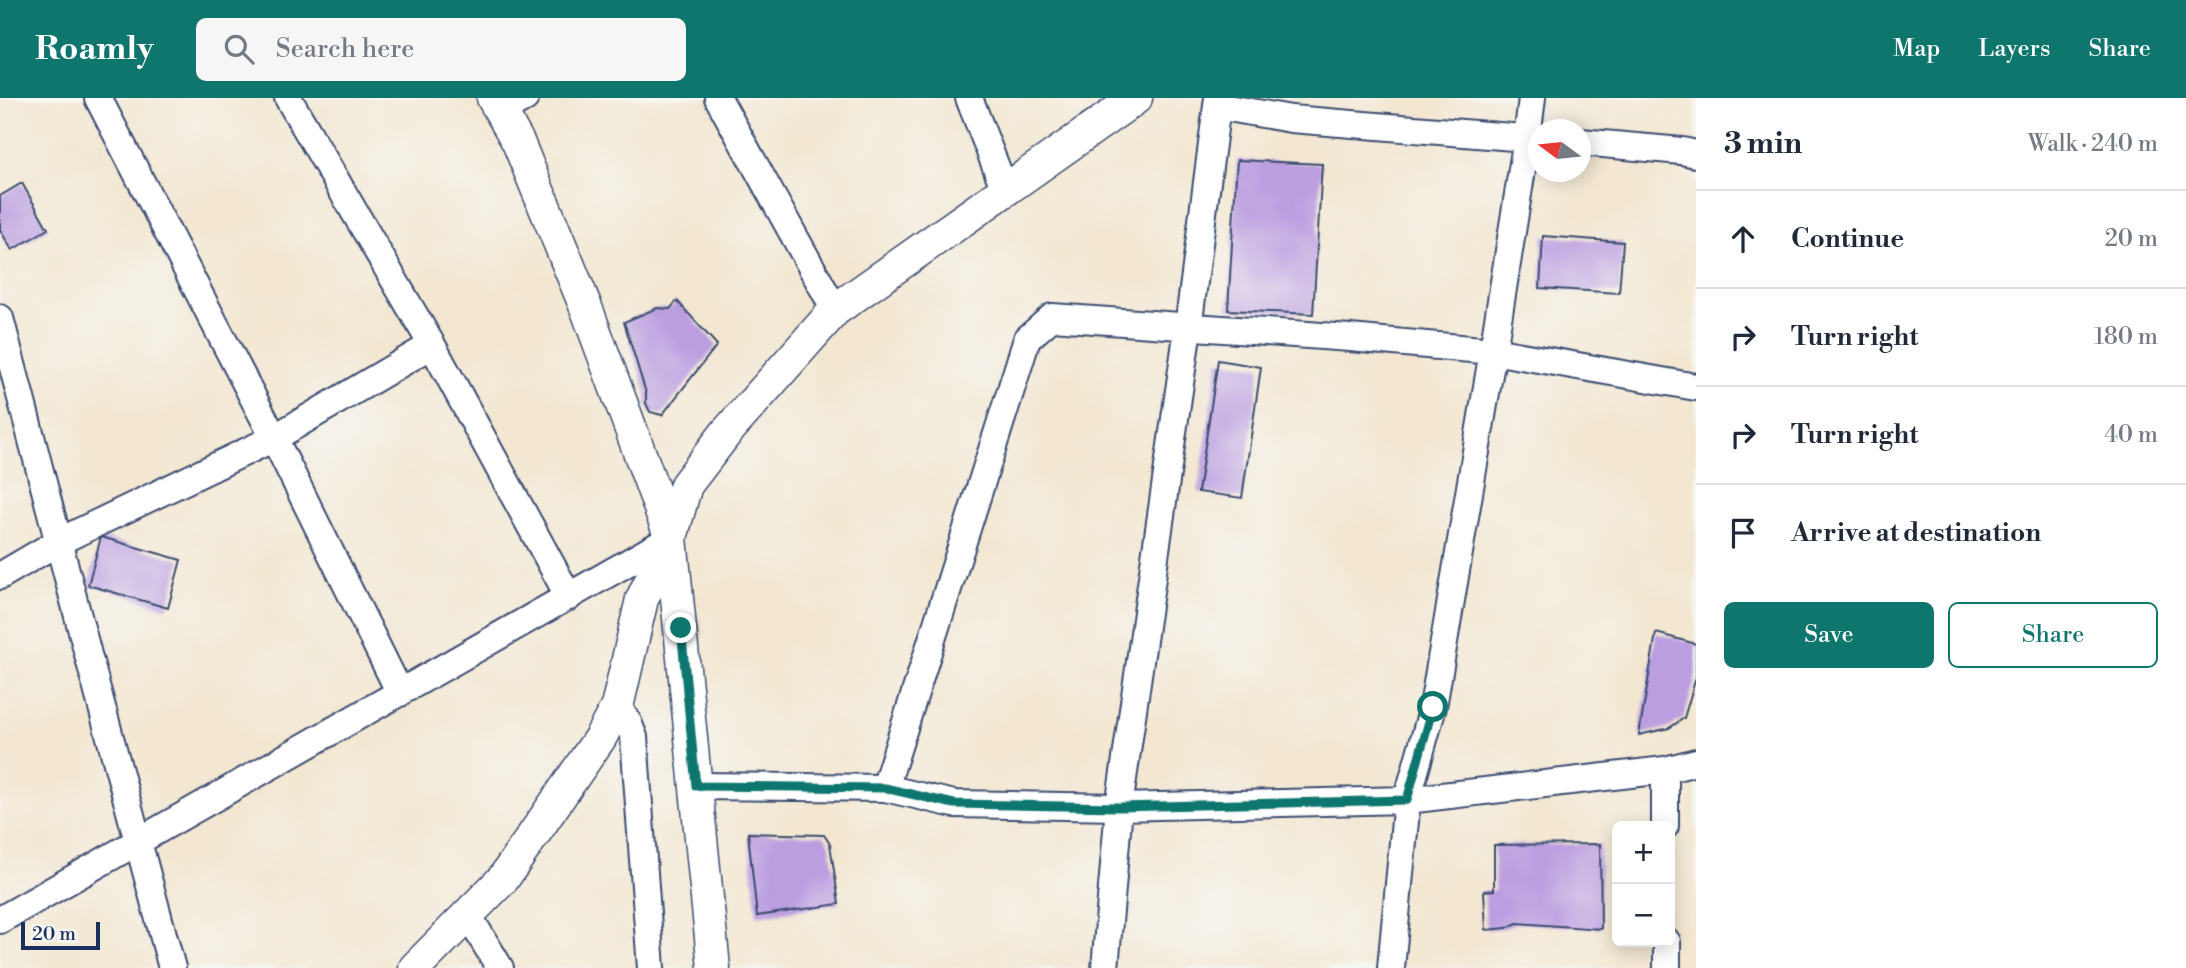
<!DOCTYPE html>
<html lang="en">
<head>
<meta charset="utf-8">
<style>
	body { margin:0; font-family:"Libre Bodoni",serif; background:#f6f6f7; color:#1f2937 }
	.controls { position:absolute; right:21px; bottom:21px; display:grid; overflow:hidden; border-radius:10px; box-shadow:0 4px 18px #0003 }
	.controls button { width:63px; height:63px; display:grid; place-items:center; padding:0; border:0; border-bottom:2px solid #e0e1e3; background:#fff; color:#1f2937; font:35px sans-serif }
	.compass { position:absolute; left:1528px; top:21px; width:63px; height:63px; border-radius:50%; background:#fff; box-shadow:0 4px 18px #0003; rotate:285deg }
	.scale { position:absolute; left:21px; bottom:18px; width:79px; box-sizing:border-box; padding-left:7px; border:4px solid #1b2f5e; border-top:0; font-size:19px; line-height:24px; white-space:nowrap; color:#1b2f5e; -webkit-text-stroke:5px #f6f6f2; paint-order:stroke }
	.stop { position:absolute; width:21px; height:21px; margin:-16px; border:5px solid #0f766e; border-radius:50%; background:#fff }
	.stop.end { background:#0f766e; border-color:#fff; box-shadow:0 2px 7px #0008 }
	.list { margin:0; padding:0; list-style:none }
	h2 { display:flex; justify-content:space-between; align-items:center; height:91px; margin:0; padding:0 28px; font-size:30px }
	h2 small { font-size:23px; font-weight:400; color:#747a83 }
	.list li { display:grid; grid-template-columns:46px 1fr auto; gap:21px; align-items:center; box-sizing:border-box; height:98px; padding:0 28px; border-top:2px solid #e0e1e3 }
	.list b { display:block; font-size:26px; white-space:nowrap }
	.list em { font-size:23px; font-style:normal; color:#747a83 }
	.actions { display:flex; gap:14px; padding:21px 28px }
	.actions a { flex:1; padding:16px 0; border:2px solid #0f766e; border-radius:10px; text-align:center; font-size:24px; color:#0f766e }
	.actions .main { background:#0f766e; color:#fff }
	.icon { flex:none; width:38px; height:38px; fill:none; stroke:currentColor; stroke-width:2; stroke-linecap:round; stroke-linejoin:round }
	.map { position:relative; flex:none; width:1696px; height:870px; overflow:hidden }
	header { display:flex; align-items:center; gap:42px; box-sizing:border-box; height:98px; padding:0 35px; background:#0f766e; color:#fff }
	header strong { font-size:33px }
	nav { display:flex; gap:38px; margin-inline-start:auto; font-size:24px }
	.search { width:490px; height:63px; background:#f6f6f7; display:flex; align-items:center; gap:18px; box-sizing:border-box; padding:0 24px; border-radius:10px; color:#747a83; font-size:26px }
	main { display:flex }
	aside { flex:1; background:#fff }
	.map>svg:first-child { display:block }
</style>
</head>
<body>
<header>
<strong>Roamly</strong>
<div class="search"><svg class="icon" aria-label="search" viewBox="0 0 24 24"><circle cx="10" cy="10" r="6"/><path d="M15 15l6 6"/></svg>Search here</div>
<nav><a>Map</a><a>Layers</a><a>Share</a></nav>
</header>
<main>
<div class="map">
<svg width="1696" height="870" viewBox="0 0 1696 870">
	<rect width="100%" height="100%" fill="#f6f6f2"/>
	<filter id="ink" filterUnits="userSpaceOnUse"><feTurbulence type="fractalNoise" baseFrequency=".0143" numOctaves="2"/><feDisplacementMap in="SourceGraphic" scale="14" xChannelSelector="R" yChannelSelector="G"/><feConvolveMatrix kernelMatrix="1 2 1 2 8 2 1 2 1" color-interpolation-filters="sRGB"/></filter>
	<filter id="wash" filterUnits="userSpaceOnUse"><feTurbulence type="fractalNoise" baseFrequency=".00686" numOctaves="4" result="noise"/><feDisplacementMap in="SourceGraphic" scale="28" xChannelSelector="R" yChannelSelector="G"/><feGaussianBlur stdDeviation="1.57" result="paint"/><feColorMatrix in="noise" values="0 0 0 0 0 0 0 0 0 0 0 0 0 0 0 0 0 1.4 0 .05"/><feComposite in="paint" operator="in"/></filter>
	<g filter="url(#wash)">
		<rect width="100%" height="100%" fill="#f3e7d2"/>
		<g id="blocks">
			<path fill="#bb9ee0" d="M1237,62L1322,66L1313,216L1228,212Z
				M22,85L48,131L12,152L0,132V98Z
				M1543,138L1623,144L1619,195L1540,190Z
				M677,203L717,247L662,317L650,314L646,305V295L624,224L657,210L670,211Z
				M1218,262L1261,269L1242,400L1198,394Z
				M101,439L181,462L168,510L88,487Z
				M1656,535L1696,546V579L1684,620L1669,630L1639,637Z
				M748,735L824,737L830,746L839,806L757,818Z
				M1600,746L1601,831L1517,825L1507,830L1486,832L1484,793L1494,792V747Z"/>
		</g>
	</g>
	<g filter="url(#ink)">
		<use href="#blocks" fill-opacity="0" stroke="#3b4b6f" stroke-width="2"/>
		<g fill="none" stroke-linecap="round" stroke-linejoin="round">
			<g stroke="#3b4b6f" stroke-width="30">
				<path id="minor" d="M98,0L274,340L400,595
					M288,0L432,247L569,499
					M718,0L835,212
					M969,0L1005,92
					M1217,8L1291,21L1538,41
					M501,14L525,0
					M1580,44L1682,53L1696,56
					M0,220L96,587L172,870
					M0,478L58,444L274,340L432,247
					M617,609L628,624L634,639L651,870
					M1665,672V728
					M696,688L885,690L954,706L1119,709L1407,702L1665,672L1696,664
					M885,690L1027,241L1052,219L1350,240L1493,253L1696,289
					M468,817L500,870
					M0,822L671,440
					M1667,844V870
					M1105,870L1119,709L1188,230L1218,0
					M1391,870L1407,702L1433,609L1493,253L1527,40L1532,0"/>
			</g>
			<g stroke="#3b4b6f" stroke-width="35">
				<path id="tertiary" d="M415,870L503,781L600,640L617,609L642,501L671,440L587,212L518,44L493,0
					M714,870L671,440L686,387L726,335L835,212L1136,0"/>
			</g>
			<use href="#minor" stroke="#fff" stroke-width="26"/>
			<use href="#tertiary" stroke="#fff" stroke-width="32"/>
		</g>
	</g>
	<g fill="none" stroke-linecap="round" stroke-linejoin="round" filter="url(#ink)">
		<path stroke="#0f766e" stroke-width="9" d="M681,530L696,688L885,690L954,706L1119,709L1407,702L1433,609"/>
	</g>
</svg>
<div class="controls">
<button>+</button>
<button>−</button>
</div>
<svg class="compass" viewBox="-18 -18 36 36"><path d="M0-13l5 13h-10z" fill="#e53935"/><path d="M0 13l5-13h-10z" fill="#747a83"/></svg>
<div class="scale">20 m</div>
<div class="stop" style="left:1433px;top:609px"></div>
<div class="stop end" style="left:681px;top:530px"></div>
</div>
<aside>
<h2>3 min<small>Walk · 240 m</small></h2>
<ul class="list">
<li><svg class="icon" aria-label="ahead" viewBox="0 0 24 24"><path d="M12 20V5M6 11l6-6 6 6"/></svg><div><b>Continue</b></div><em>20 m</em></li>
<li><svg class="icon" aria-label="right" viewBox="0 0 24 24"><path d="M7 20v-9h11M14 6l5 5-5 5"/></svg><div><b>Turn right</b></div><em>180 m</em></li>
<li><svg class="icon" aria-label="right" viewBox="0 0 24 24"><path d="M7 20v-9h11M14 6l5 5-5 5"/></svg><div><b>Turn right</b></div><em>40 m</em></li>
<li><svg class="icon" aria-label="arrive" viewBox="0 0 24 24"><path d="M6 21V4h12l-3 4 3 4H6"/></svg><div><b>Arrive at destination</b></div></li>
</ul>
<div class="actions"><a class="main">Save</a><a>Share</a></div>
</aside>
</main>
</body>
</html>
